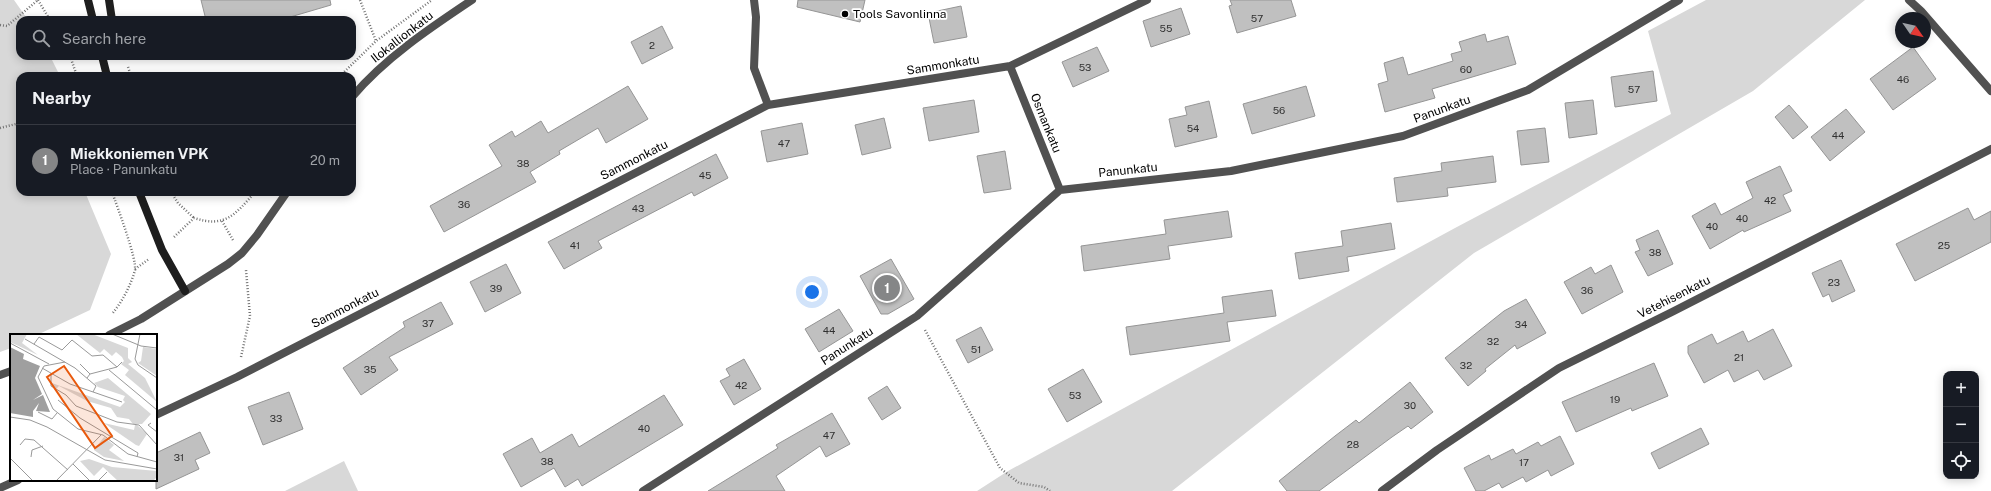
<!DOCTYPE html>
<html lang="en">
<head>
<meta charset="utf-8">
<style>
	body { margin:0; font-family:"Public Sans",sans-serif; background:#242831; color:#f1f3f6 }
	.controls { position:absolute; right:12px; bottom:12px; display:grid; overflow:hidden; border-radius:8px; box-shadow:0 2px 10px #0003 }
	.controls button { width:36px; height:36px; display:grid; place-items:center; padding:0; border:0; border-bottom:1px solid #363941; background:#171b24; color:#f1f3f6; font:20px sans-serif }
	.compass { position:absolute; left:1895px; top:12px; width:36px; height:36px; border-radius:50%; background:#171b24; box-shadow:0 2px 10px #0003; rotate:124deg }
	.you { position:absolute; left:812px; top:292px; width:14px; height:14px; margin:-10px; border:3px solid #fff; border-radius:50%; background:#1a73e8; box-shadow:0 0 0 6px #1a73e833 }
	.badge { display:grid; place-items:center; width:26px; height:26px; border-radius:50%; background:#858687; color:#fff; font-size:13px; font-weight:700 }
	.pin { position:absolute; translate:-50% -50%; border:2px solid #fff; box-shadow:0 1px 4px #0006 }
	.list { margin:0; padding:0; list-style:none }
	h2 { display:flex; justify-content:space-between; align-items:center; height:52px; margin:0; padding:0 16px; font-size:17px }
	h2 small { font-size:13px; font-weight:400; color:#9ea1a6 }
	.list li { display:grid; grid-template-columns:26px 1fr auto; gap:12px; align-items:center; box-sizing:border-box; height:72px; padding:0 16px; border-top:1px solid #363941 }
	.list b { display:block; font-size:15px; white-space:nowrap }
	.list p { margin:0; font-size:13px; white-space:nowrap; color:#9ea1a6 }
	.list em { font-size:13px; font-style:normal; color:#9ea1a6 }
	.icon { flex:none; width:22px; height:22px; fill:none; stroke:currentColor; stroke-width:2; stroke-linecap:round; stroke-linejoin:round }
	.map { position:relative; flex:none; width:1991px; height:491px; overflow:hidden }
	.search { position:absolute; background:#171b24; box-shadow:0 2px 10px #0003; left:16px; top:16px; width:340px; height:44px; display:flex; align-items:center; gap:10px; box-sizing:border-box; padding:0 14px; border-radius:12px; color:#9ea1a6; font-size:15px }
	.panel { position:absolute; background:#171b24; box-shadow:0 2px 10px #0003; left:16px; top:72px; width:340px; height:124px; border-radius:12px }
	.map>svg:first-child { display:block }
</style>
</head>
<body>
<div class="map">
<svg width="1991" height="491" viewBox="0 0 1991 491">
	<rect width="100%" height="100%" fill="#fff"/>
	<path fill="#d8d8d8" d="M0,0H14L28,20H20V56H50L60,76H20V192H85L111,254L90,310L37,335H11V348L0,352Z
		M1706,0H1865L1753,91L1474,253L1172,491H977L1008,471L1455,228L1671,114L1648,31Z
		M344,461L358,491H285Z"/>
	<path fill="#c0c0c0" stroke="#959595" d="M201,0H330L331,5L280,20H206Z
		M798,0H865L860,22L797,7Z
		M1230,0H1291L1296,16L1237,33L1229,6L1232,5Z
		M961,6L967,37L934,43L928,13Z
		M1181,8L1190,34L1151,47L1143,21Z
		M662,26L673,48L642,64L631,42Z
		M1485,34L1487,42L1508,36L1516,64L1432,89L1435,98L1385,112L1378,84L1388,81L1384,63L1403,57L1408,75L1453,61L1451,54L1462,51L1459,42Z
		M1097,47L1109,71L1073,87L1062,62Z
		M1913,47L1936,79L1893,110L1870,79Z
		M1653,71L1657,101L1615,107L1611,77Z
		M628,86L648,119L606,143L598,128L559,151L560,154L530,172L536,182L444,232L430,206L502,166L489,145L512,131L515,137L541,121L548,133Z
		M1306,86L1315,116L1252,134L1243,104Z
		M974,100L979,132L929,141L923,108Z
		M1593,100L1597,134L1569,138L1565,103Z
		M1209,101L1217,137L1175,147L1169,119L1187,115L1185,107Z
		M1789,105L1808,127L1793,139L1775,117Z
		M1846,109L1865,132L1830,161L1811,137Z
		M884,118L891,148L862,155L855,125Z
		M802,123L808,154L767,162L761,131Z
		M1545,128L1549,162L1521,165L1517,131Z
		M1005,151L1011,189L984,193L977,156Z
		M716,154L728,178L694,196L692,192L598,241L602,248L564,269L548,242Z
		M1493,156L1496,182L1447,188L1448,196L1397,202L1394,178L1442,171L1441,163Z
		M1780,166L1792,191L1783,195L1791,211L1744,232L1743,230L1710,249L1692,216L1715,203L1721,215L1753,198L1746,182Z
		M1968,208L1974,220L1991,211V242L1915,281L1896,244Z
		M1228,211L1232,237L1168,246L1170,259L1084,271L1081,246L1166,234L1164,220Z
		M1391,223L1395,249L1347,257L1349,271L1299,279L1295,253L1343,246L1341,231Z
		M1658,230L1673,264L1648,276L1635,252L1640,250L1636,240Z
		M891,259L914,299L888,314H881L860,276Z
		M1841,260L1855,291L1832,302L1829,294L1823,297L1812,273Z
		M506,264L521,293L485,312L470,282Z
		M1611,265L1623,292L1582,314L1564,282L1591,267L1595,274Z
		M1272,290L1276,316L1227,322L1230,341L1130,355L1126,327L1224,313L1222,297Z
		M1526,299L1546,333L1517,349L1515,345L1485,369L1486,371L1468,386L1445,358L1504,311Z
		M441,302L453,324L389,357L398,370L361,395L343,368L405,327L403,322Z
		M839,309L853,331L819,352L805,329Z
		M981,327L993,350L968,363L956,340Z
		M1773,329L1792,366L1764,380L1758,370L1734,382L1728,370L1704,383L1688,353V346L1712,334L1717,344L1743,331L1748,342Z
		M744,359L761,389L734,405L720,381L730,376L726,369Z
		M1654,363L1668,396L1632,411L1631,408L1576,432L1562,402Z
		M1083,369L1102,402L1067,422L1048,389Z
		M1410,382L1433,412L1411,429L1408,426L1392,437L1319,491H1287L1279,481L1335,436L1356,420L1359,423Z
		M887,386L901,408L882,420L868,398Z
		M289,392L303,429L263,445L248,407Z
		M664,395L683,425L582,486L578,479L565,487L554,468L521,487L503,454L532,438L540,453L572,434L579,447Z
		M832,413L850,444L826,457L820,446L776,476L785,491H708L778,448L776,445Z
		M1701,428L1709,444L1659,469L1651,453Z
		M200,432L210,453L195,460L199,469L156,489V453Z
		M1560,436L1574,464L1551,476L1548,470L1526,482L1523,477L1502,488L1499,483L1484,491H1476L1464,468L1489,455L1491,460L1513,449L1516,454L1538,442L1541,446Z"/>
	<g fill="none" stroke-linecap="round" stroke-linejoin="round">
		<path stroke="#737373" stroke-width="2.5" stroke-dasharray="1 2" stroke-linecap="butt" d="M38,0L50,20
			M360,0L376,41
			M0,25L7,26L38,0
			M70,56L77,76
			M128,67L131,76
			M340,76L376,41L432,0
			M0,128L20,123
			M112,192C117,206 137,259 135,270C131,285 122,302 112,314
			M171,192L178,203L194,218
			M222,221L233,240
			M174,237L194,218C225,228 235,215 255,192
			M135,269L149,259
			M925,330L1000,468L1019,483L1044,487L1050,491
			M241,357L250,316L246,270"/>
		<path stroke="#515151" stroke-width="8" d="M754,0L756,17L754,68L768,105
			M1909,0L1921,11L1991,91
			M1010,66L1060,190
			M352,97C385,58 430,28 472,0
			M109,335L141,319L228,264L242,253L257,235L287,192
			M0,375L11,371
			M156,415L237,377L768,105L1010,66L1147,0
			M0,488L18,480
			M643,491L917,316L1060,190L1231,171L1403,136L1528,90L1679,0
			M1382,491L1437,450L1559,368L1672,312L1991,149"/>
		<path stroke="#1e1e1e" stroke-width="8" d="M88,0L93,20
			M109,0L112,20
			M102,56L107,76
			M139,192L162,250L185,291"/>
	</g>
	<circle fill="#000" stroke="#fff" stroke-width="1.5" cx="845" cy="14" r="4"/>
	<g text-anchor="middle" stroke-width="3.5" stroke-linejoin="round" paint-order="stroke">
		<g font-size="10" fill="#303030">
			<text x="1257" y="22">57</text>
			<text x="1166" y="32">55</text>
			<text x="652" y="49">2</text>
			<text x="1085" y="71">53</text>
			<text x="1466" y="73">60</text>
			<text x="1903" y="83">46</text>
			<text x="1634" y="93">57</text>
			<text x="1279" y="114">56</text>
			<text x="1193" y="132">54</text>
			<text x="1838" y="139">44</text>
			<text x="784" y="147">47</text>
			<text x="523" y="167">38</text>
			<text x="705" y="179">45</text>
			<text x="1770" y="204">42</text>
			<text x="464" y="208">36</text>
			<text x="638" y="212">43</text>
			<text x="1742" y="222">40</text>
			<text x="1712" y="230">40</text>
			<text x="575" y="249">41</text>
			<text x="1944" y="249">25</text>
			<text x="1655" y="256">38</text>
			<text x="1834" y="286">23</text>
			<text x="496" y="292">39</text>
			<text x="1587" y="294">36</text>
			<text x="428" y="327">37</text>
			<text x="1521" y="328">34</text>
			<text x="829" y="334">44</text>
			<text x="1493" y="345">32</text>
			<text x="976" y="353">51</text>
			<text x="1739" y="361">21</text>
			<text x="1466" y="369">32</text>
			<text x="370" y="373">35</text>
			<text x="741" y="389">42</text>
			<text x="1075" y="399">53</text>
			<text x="1615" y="403">19</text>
			<text x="1410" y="409">30</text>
			<text x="276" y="422">33</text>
			<text x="644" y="432">40</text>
			<text x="829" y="439">47</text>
			<text x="1353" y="448">28</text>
			<text x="179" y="461">31</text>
			<text x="547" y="465">38</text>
			<text x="1524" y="466">17</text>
		</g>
		<g font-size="12" fill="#000" stroke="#fff" text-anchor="start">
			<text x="853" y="18">Tools Savonlinna</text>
		</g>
		<g font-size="12" fill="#000" stroke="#fff">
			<text transform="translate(402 37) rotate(-38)" y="4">Ilokallionkatu</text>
			<text transform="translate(943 65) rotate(-9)" y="4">Sammonkatu</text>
			<text transform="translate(1442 109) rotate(-20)" y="4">Panunkatu</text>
			<text transform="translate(1046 123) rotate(68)" y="4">Osmankatu</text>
			<text transform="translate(634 160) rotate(-27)" y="4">Sammonkatu</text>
			<text transform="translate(1128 170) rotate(-6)" y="4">Panunkatu</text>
			<text transform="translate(1674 297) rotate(-27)" y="4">Vetehisenkatu</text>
			<text transform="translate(345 308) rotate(-27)" y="4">Sammonkatu</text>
			<text transform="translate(847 346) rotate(-33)" y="4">Panunkatu</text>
		</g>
	</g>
	<g transform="translate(10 334)">
		<rect width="147" height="147" fill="#fff"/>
		<path d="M0,0H17L12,9L28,21L0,8ZM66,0H82L118,14V24L122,28L118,30L135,44L147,68L115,41L119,36L111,30L114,27L112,23L106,18L102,22L94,15L90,19ZM133,13L147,15V42L128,29L131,27ZM98,44L141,80L132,90H123L119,85L107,83L101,74L77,67L49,52L46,55L39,48L110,73L115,68L113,66L115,62L88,53L84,49ZM94,89L124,96L125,91H127L137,100L129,112L126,111ZM94,103L104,111L99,116L114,127L94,123L84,116ZM79,125L102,133L147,137V143L143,147H108L93,133L84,142L70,127Z" fill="#d8d8d8"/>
		<path d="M0,13L14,20L13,25L30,32L25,44L32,60L23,66L33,61L40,78L26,77L29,69L23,77V83L0,79Z" fill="#9f9f9f"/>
		<path fill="none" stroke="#999" stroke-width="1" d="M102,0L131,12L147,14M130,0L125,25L128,31L147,44M15,5L65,34L86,52L83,58M0,9L39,30M24,10L29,3L52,16L62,6L82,22L93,21L107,33L112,28M55,28L34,32L28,43L43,75L68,95L93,101L118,120L147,128M70,30L80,40M32,34L60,50L112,68M99,36L147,76M41,39V52L56,61L66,72L107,88L129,91L147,111M77,44L80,40L107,33M48,66L70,84L128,119L127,123M28,78L42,85L47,79M0,83L20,86L37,93L95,126L147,135M141,89L138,91L147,98M10,111L15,105L24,106L58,136M21,123L22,116L33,112M0,124L23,147M63,130L80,147M46,147L91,101M88,147L97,138"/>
		<path fill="#e8590c" fill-opacity="0.15" stroke="#e8590c" stroke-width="2" d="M54,32L102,102L85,114L37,43Z"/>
		<rect width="147" height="147" fill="none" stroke="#000" stroke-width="2"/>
	</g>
</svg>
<div class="controls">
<button>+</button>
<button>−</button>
<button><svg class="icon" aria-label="locate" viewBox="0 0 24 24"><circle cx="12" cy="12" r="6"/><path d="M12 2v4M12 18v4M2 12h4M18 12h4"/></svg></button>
</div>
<svg class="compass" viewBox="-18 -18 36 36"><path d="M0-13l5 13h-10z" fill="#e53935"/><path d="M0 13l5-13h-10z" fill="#9ea1a6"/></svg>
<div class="you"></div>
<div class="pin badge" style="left:887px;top:288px">1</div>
<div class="search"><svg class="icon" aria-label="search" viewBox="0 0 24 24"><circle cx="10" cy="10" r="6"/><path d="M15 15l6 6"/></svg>Search here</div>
<section class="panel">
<h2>Nearby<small></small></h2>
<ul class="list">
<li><span class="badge">1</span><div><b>Miekkoniemen VPK</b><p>Place · Panunkatu</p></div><em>20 m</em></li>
</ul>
</section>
</div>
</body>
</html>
